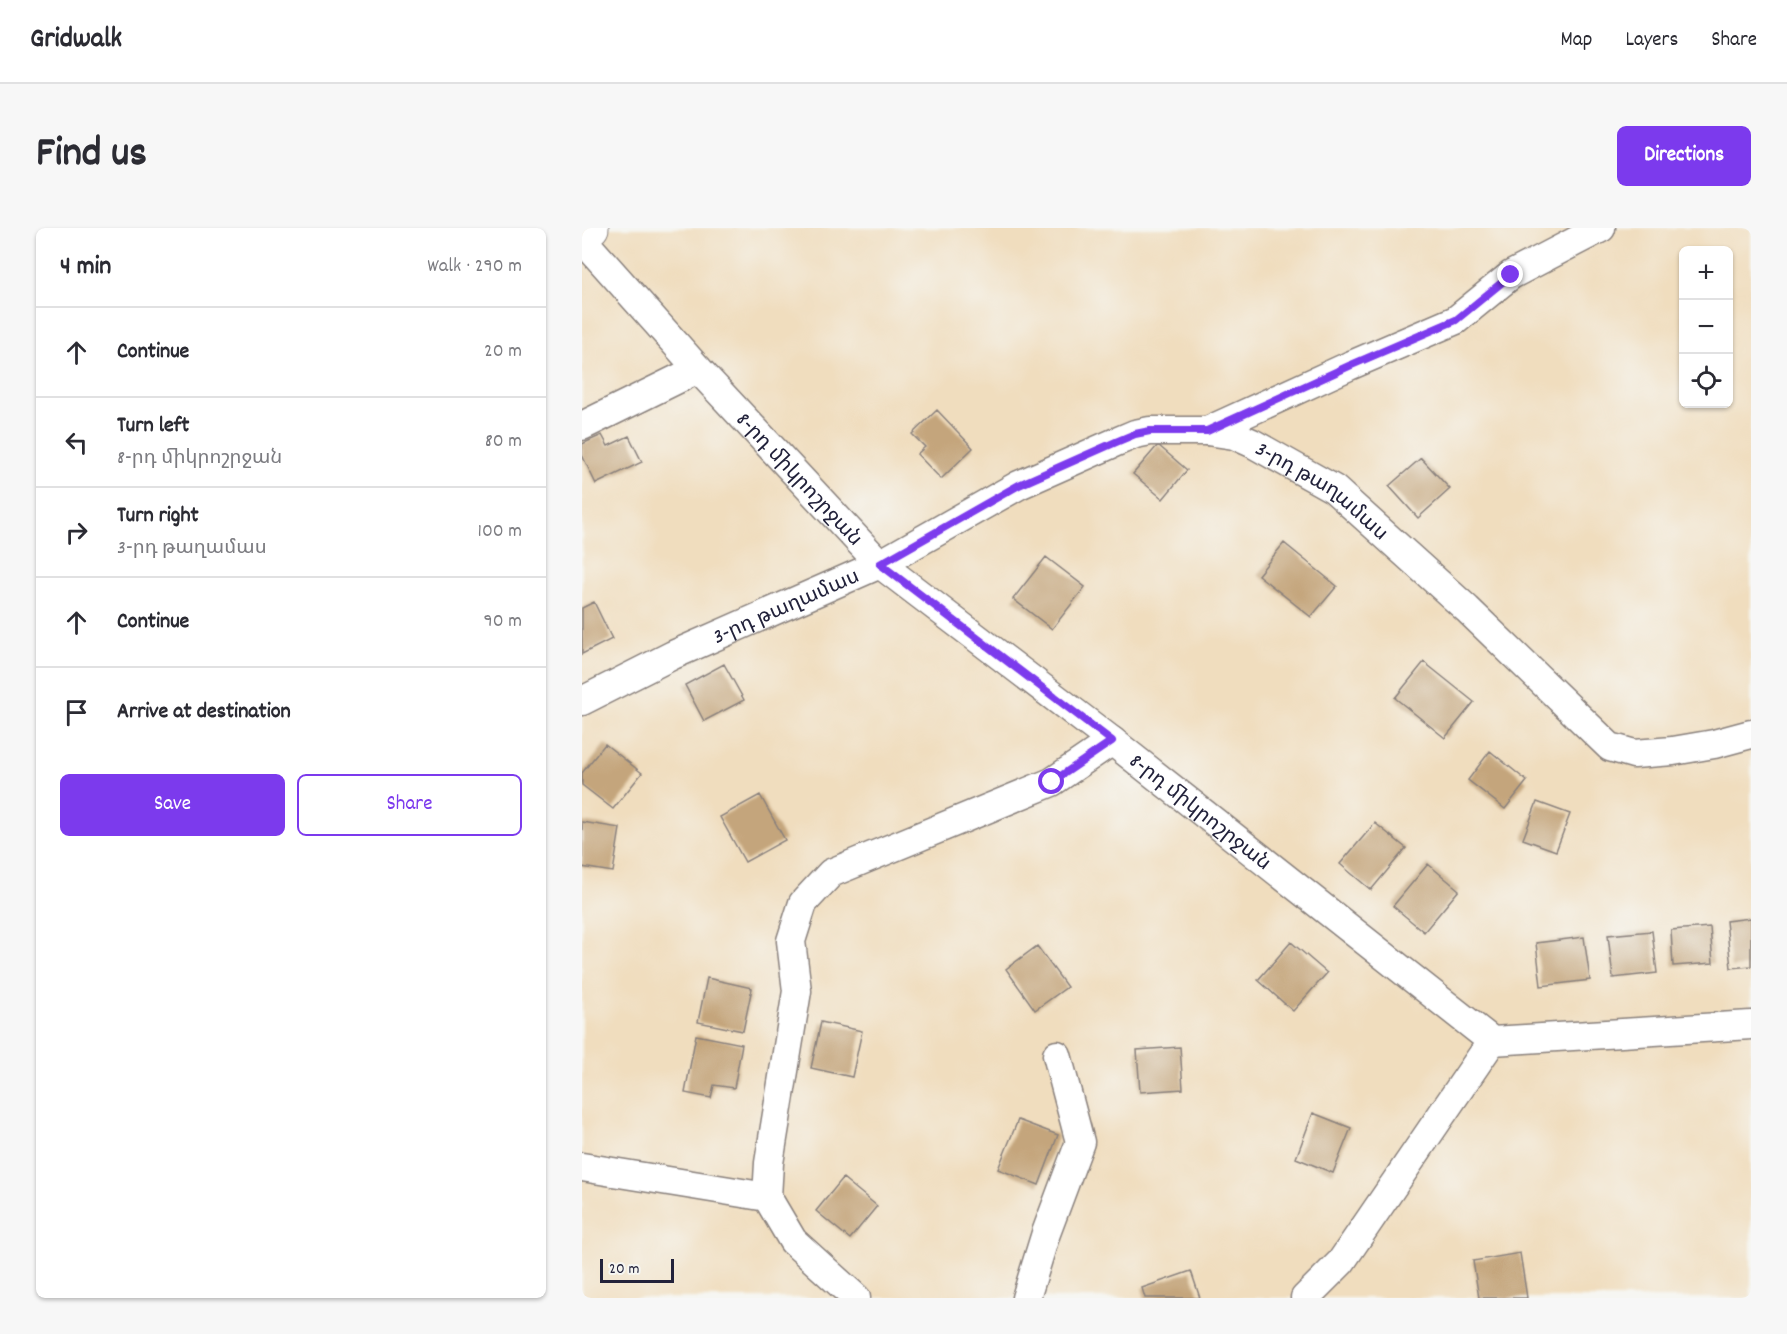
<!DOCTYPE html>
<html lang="en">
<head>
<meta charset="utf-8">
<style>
	body { margin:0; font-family:Dekko,"Noto Sans Armenian",sans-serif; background:#f7f7f7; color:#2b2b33 }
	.controls { position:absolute; right:18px; top:18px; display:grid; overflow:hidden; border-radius:9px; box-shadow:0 2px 4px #0004 }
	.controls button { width:54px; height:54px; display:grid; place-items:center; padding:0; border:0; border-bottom:2px solid #e1e1e2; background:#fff; color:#2b2b33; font:30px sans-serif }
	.scale { position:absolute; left:18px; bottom:15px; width:74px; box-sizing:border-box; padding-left:6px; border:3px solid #22223b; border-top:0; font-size:16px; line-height:21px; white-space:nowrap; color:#22223b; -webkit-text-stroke:4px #f6f6f2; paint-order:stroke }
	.stop { position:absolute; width:18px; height:18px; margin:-14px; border:4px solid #7c3aed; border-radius:50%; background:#fff }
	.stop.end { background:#7c3aed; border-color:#fff; box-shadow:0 2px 6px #0008 }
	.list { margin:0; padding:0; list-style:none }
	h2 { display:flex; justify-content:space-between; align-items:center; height:78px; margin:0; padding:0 24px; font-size:26px }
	h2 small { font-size:20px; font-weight:400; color:#7c7c81 }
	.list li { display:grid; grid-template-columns:39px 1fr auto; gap:18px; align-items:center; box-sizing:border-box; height:90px; padding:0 24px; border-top:2px solid #e1e1e2 }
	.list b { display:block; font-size:22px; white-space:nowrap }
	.list p { margin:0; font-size:20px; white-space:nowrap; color:#7c7c81 }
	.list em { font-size:20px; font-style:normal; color:#7c7c81 }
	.actions { display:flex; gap:12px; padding:18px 24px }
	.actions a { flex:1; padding:14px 0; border:2px solid #7c3aed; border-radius:9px; text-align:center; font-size:21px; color:#7c3aed }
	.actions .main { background:#7c3aed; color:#fff }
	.icon { flex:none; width:33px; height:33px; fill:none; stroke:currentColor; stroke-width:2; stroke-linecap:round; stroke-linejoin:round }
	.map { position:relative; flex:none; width:1169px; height:1070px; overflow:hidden; border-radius:9px }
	header { display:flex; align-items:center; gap:36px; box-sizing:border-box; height:84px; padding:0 30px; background:#fff; border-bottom:2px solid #e1e1e2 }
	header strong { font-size:28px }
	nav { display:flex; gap:33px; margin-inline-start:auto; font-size:21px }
	.intro { display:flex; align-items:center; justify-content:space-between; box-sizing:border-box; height:144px; padding:0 36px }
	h1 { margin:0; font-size:42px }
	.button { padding:15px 27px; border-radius:9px; background:#7c3aed; color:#fff; font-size:21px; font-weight:700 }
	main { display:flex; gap:36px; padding:0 36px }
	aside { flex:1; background:#fff; border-radius:9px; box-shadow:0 2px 4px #0004 }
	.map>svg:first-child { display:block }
</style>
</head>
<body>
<header>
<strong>Gridwalk</strong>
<nav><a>Map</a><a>Layers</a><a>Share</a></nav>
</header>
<div class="intro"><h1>Find us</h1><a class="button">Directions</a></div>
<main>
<aside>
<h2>4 min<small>Walk · 290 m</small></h2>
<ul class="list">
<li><svg class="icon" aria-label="ahead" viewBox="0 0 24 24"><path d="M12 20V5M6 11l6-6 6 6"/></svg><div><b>Continue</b></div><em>20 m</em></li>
<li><svg class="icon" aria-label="left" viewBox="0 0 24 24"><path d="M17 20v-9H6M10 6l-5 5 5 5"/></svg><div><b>Turn left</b><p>8-րդ միկրոշրջան</p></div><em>80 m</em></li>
<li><svg class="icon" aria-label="right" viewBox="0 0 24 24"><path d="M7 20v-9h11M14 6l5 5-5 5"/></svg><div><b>Turn right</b><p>3-րդ թաղամաս</p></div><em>100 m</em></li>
<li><svg class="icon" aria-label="ahead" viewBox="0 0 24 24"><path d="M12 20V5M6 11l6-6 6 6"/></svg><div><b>Continue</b></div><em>90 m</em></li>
<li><svg class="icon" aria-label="arrive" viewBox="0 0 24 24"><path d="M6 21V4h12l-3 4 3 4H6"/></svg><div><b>Arrive at destination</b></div></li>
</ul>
<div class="actions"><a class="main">Save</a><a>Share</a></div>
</aside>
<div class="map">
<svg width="1169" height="1070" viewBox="0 0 1169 1070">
	<rect width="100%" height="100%" fill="#f6f6f2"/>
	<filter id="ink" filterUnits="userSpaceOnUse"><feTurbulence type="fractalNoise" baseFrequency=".0167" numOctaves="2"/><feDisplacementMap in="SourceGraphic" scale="12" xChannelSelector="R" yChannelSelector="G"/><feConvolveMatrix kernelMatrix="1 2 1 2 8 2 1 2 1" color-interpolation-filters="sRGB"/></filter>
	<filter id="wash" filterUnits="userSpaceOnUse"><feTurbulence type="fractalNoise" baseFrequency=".008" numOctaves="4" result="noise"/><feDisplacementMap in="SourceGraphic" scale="24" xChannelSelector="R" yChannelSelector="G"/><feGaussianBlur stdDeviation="1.35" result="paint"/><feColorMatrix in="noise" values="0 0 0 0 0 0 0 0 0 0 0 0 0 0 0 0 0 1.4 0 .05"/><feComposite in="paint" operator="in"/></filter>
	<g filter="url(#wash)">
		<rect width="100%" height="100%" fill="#f0ddbe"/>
		<g id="blocks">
			<path fill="#c4a57c" d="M355,182L391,220L359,251L335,226L343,219L330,206Z
				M20,207L26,218L47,208L60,234L14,256L0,227V216Z
				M576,217L605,242L581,271L551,246Z
				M839,230L868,261L836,290L807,258Z
				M702,315L755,358L729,389L676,347Z
				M464,329L503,359L470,401L431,371Z
				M12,374L30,411L0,426V380Z
				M842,434L892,474L863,510L813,470Z
				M142,436L162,472L122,493L103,457Z
				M23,516L60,545L31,581L0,557V545Z
				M908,523L945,553L923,581L886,552Z
				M178,567L203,612L163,634L138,589Z
				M955,574L988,586L974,623L941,611Z
				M0,594L38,600L31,644L0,639Z
				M793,595L824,620L789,662L758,636Z
				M846,636L877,662L842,704L811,678Z
				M1169,690V738L1149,740L1144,693Z
				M1128,699L1131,735L1091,738L1089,702Z
				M1070,703L1075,745L1031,750L1026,707Z
				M1002,709L1008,752L959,758L954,715Z
				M709,714L745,745L711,783L676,752Z
				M455,718L485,759L453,782L424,741Z
				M125,750L170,760L161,803L116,794Z
				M239,794L280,803L270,849L229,840Z
				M114,807L160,816L152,860L132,857L129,870L103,865Z
				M598,819L601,861L558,864L555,822Z
				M731,885L769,900L751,945L714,930Z
				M436,892L476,907L457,957L416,941Z
				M261,950L295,978L268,1011L234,983Z
				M938,1025L945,1070H897L891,1033Z
				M609,1043L618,1070H563L560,1060Z"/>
		</g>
	</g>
	<g filter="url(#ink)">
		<use href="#blocks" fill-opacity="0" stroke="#89807c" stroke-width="1.5"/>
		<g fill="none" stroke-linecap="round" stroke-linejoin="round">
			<g stroke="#89807c" stroke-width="31">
				<g id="street">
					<path id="s1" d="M0,11L116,141L298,336L530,513L910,813L1169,797"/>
					<path d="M0,198L116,141"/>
					<path d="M625,203L767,138L874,92L929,47L1019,0"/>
					<path id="s2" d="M0,473L91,427L298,336L437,257L534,214L553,206L568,203H625L652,207L670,215L752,261L885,381L1028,519L1052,526L1091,523L1132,516L1169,506"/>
					<path d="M0,939L185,969"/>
					<path d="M274,1070L211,1013L185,969L187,935L215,763L209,713L221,675L249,645L470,554L530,513"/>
					<path d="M444,1070L464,1005L498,914L475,827"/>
					<path d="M723,1070L759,1034L910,813"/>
				</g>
			</g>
			<g stroke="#89807c" stroke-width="35">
				<path id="primary" d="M0,5L10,0"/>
			</g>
			<use href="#street" stroke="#fff" stroke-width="28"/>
			<use href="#primary" stroke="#fff" stroke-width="33"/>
		</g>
	</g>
	<g fill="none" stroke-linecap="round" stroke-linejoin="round" filter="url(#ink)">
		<path stroke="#7c3aed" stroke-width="8" d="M470,554L530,513L298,336L437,257L534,214L553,206L568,203H625L767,138L874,92L929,47"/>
	</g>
	<g text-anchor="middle" stroke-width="5" stroke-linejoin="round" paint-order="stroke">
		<g font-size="21" fill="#22223b" stroke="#f6f6f2">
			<text dy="7" stroke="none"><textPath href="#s1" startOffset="324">8-րդ միկրոշրջան</textPath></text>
			<text dy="7" stroke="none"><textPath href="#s2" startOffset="819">3-րդ թաղամաս</textPath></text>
			<text dy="7" stroke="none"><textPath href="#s2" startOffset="225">3-րդ թաղամաս</textPath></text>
			<text dy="7" stroke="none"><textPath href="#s1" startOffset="846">8-րդ միկրոշրջան</textPath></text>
		</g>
	</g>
</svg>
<div class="controls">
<button>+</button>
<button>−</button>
<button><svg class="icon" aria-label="locate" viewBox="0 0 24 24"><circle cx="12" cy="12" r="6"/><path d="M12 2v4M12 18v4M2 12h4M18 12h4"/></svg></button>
</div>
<div class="scale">20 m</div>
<div class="stop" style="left:470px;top:554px"></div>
<div class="stop end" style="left:929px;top:47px"></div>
</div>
</main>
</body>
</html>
